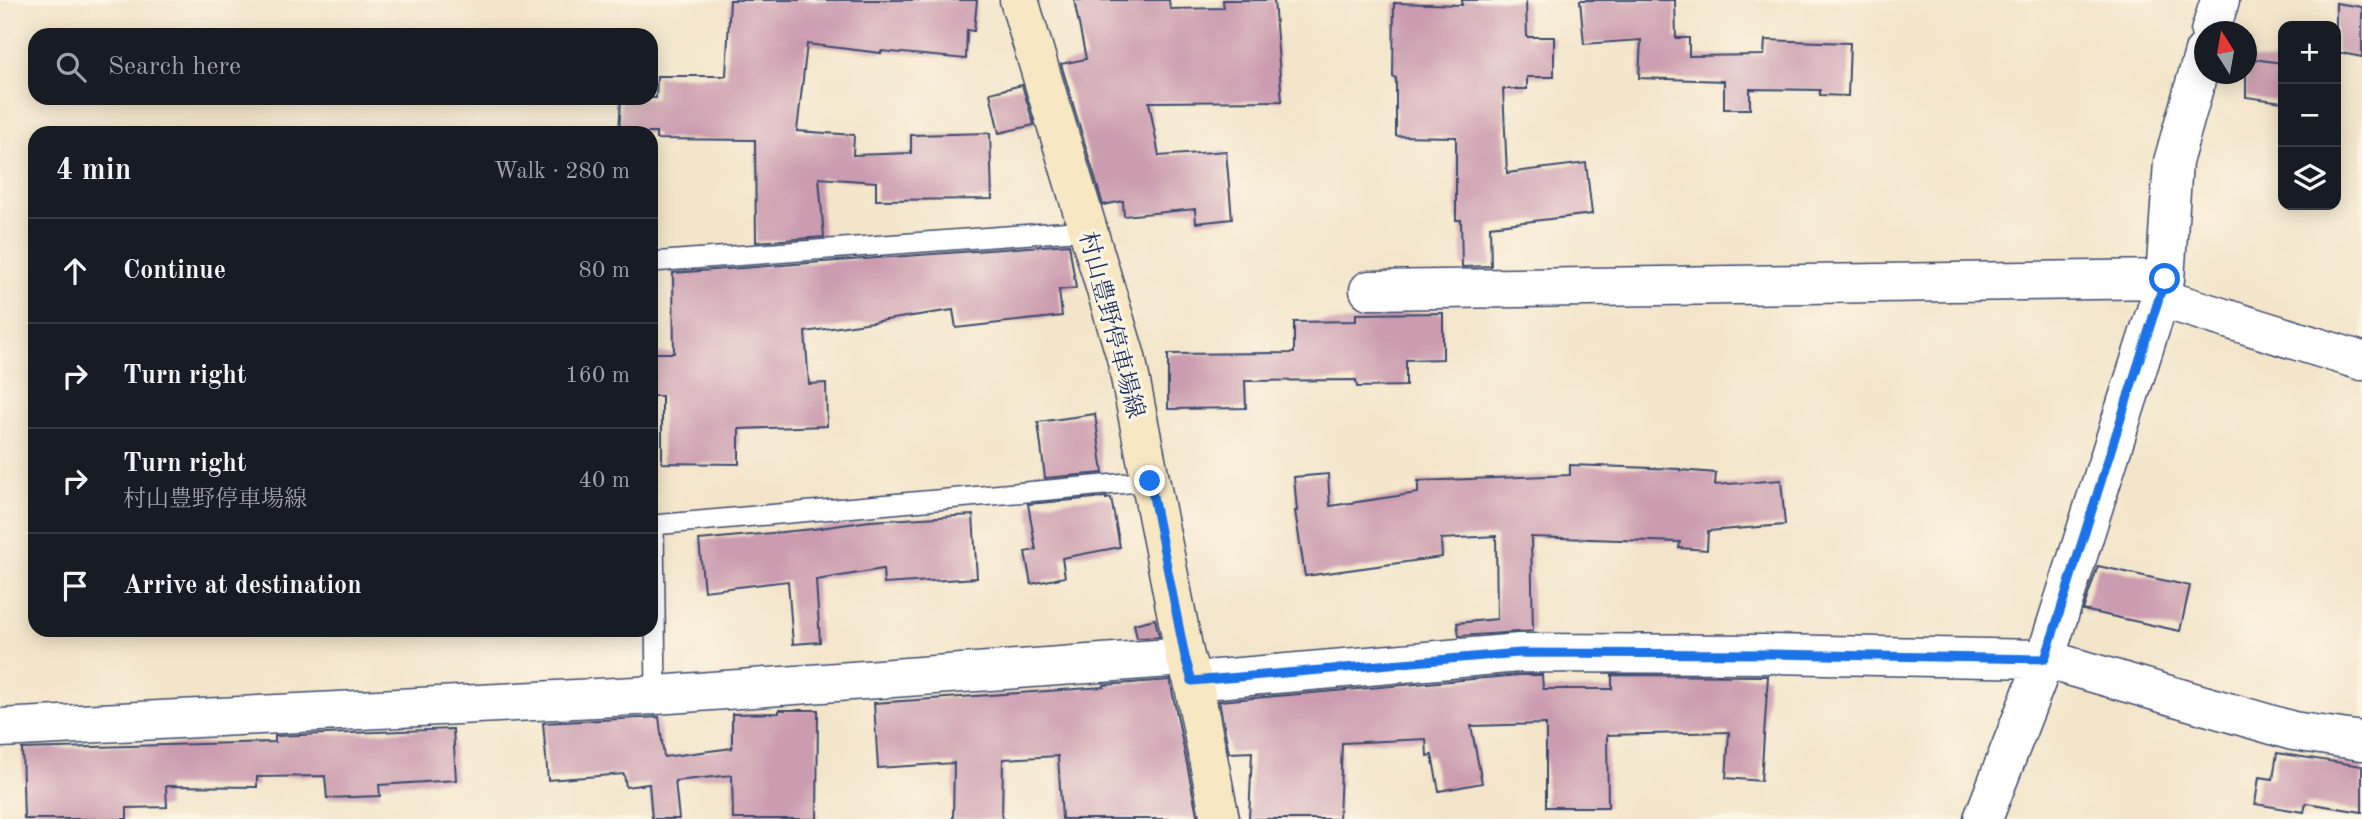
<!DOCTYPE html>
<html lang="en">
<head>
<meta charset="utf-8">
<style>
	body { margin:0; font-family:"Old Standard TT","Noto Serif JP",serif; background:#242831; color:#f1f3f6 }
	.controls { position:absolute; right:21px; top:21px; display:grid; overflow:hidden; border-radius:14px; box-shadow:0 4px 18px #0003 }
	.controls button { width:63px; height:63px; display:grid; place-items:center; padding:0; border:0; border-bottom:2px solid #363941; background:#171b24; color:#f1f3f6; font:35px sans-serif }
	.compass { position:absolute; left:2194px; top:21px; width:63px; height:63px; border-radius:50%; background:#171b24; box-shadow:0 4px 18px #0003; rotate:349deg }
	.stop { position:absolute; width:21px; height:21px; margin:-16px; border:5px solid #1a73e8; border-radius:50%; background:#fff }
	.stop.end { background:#1a73e8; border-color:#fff; box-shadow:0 2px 7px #0008 }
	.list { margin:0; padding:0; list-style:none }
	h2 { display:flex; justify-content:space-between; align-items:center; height:91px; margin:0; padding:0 28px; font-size:30px }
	h2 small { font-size:23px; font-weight:400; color:#9ea1a6 }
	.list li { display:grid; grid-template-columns:46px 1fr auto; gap:21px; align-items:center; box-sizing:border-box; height:105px; padding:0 28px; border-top:2px solid #363941 }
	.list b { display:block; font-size:26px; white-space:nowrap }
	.list p { margin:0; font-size:23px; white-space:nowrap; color:#9ea1a6 }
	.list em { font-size:23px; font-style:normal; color:#9ea1a6 }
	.icon { flex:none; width:38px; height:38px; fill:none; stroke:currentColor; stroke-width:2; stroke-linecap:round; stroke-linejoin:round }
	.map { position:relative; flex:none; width:2362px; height:819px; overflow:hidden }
	.search { position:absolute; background:#171b24; box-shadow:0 4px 18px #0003; left:28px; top:28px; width:630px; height:77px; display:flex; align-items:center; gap:18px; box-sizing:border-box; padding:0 24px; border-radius:21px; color:#9ea1a6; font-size:26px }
	.panel { position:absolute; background:#171b24; box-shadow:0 4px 18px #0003; left:28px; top:126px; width:630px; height:511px; border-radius:21px }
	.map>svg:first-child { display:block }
</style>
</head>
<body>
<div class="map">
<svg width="2362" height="819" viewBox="0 0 2362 819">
	<rect width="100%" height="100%" fill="#fcf5e5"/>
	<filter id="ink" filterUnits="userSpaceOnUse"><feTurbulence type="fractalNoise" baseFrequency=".0143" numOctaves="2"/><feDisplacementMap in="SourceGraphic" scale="14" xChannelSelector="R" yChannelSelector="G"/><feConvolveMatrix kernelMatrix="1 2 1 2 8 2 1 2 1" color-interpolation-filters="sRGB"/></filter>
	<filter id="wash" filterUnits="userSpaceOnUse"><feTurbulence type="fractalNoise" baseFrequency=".00686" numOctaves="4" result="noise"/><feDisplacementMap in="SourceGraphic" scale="28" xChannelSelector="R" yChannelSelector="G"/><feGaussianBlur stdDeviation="1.57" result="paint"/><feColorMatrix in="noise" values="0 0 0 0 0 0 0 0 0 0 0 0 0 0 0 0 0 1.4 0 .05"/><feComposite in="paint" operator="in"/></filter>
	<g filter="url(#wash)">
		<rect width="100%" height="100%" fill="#f3e5ca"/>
		<g id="blocks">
			<path fill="#cb9baf" d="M730,0H977L974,31L967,30L966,59L881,51V53L807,44L797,131L854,135L853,155L911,153V135L990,133L992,199L876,200V182L819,178L824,237L756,242L755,140L656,139V133H619L621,98H656L657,76H726Z
				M1074,0H1169L1170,9L1224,8L1223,0H1274L1282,101L1149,102L1159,156L1226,151L1232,219L1196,223L1195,209L1124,216L1123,201L1103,205L1061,64L1086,59Z
				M1462,0H1526L1527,37H1554V77H1527V89H1503L1507,173L1586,163L1592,214L1490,226L1491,266L1462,267L1461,220H1456V137L1396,136V78L1393,77L1394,3L1462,5Z
				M1580,0H1675L1676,38H1689V56L1764,55L1765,40L1850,43L1848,96L1820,95V90L1750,89V109H1724V81L1639,78L1641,40L1584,44Z
				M2336,3L2362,7V57L2336,52Z
				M2246,58L2283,63V102L2246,97Z
				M1022,85L1034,125L999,133L990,93Z
				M1069,244L1076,288L1059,290L1062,316L956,328L953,310L805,332L809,384L826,383L827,426L739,429V464L662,463V396H651V353H674L673,273Z
				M1443,313V359L1406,360V386L1357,387L1356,380L1245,381L1246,408L1168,409V354L1294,353V322L1356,321V314Z
				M1095,414L1103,473L1045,478L1038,422Z
				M1570,465L1680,469V470L1716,473L1715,485L1781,480L1785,525L1708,531L1707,550L1679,548L1680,542L1531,537L1533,631L1459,636L1457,623L1497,619L1496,536L1441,539L1442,557L1305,576L1295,511H1297L1294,477L1328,474L1330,506L1418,493V481L1570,475Z
				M1106,497V499L1111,498L1120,547L1062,558L1065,577L1031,584L1025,552L1036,550L1028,504Z
				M973,515L977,578L884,584L883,569L816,580L820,642L793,644L788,581L704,591L699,540L813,529L870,521Z
				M2098,566L2190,586L2180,631L2083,610Z
				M1155,619L1159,637L1137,638L1134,624Z
				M1520,675H1542L1543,689H1612V675L1768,676L1761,781L1726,778L1729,732L1607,735L1608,807H1546V724L1471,726L1482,783L1439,791L1432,755L1427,756L1426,739L1342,743L1339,819H1249L1252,752L1229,753L1219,701Z
				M1170,680L1198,819H1062L1058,756L1003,759L1002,819H953L954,763L878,768L874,703L1104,687V685Z
				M779,710H818L817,819H733L732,775L675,781L679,819H652L649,784L626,787L624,774L548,780L543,723L659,717L664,757L732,748V714L779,713Z
				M453,729L456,780L379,785L380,796L327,798L325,776L257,777V787L166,786L167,807L127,808V819H24L22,749L275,742V736Z
				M2277,753L2362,766V812L2306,803L2304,812L2255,804L2259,777L2273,779Z"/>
		</g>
	</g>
	<g filter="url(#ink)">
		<use href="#blocks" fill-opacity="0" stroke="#3b4a6e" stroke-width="2"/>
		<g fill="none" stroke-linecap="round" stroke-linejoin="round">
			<g stroke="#3b4a6e" stroke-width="22">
				<path id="service" d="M651,262L1087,230
					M656,695L654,525L1150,481"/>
			</g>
			<g stroke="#3b4a6e" stroke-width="41">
				<path id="minor" d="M2210,32L2220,0
					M1369,290L2165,279
					M2160,298L2362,361
					M1193,681L1519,653L1769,654L2045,659L2293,731L2362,741
					M0,728L656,695L1185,657
					M1983,819L2045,659L2160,298L2165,279L2173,162L2204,52"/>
			</g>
			<g stroke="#3b4a6e" stroke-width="41">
				<path id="secondary" d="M1019,0L1126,357L1185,657L1193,681L1220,819"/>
			</g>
			<use href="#service" stroke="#fff" stroke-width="19"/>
			<use href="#minor" stroke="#fff" stroke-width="38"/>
			<use href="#secondary" stroke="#f7e8c3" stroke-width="38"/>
		</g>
	</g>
	<g fill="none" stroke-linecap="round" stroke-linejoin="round" filter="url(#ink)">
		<path stroke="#1a73e8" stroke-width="9" d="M1150,481L1185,657L1192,681L1519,653L1769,654L2045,659L2165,279"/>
	</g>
	<g text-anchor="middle" stroke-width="6" stroke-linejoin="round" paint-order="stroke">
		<g font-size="24" fill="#1b2f5e" stroke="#fcf5e5">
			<text transform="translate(1112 325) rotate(75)" y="8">村山豊野停車場線</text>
		</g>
	</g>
</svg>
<div class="controls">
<button>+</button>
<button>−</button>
<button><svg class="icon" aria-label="layers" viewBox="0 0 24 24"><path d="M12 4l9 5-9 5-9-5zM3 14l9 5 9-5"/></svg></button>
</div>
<svg class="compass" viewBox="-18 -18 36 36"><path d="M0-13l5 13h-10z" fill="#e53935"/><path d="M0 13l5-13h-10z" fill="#9ea1a6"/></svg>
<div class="stop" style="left:2165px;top:279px"></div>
<div class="stop end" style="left:1150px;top:481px"></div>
<div class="search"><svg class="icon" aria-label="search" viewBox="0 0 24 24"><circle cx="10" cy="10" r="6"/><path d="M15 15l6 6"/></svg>Search here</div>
<section class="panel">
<h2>4 min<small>Walk · 280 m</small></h2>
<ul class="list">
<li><svg class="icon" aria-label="ahead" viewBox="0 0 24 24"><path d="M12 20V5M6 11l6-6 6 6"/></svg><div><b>Continue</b></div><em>80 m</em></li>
<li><svg class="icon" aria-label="right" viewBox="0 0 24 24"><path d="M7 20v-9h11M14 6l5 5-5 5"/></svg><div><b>Turn right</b></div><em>160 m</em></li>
<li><svg class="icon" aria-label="right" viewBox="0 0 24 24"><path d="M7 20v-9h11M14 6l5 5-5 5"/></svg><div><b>Turn right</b><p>村山豊野停車場線</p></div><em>40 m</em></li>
<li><svg class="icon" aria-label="arrive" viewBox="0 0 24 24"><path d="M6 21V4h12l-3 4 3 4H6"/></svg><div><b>Arrive at destination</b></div></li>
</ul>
</section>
</div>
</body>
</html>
